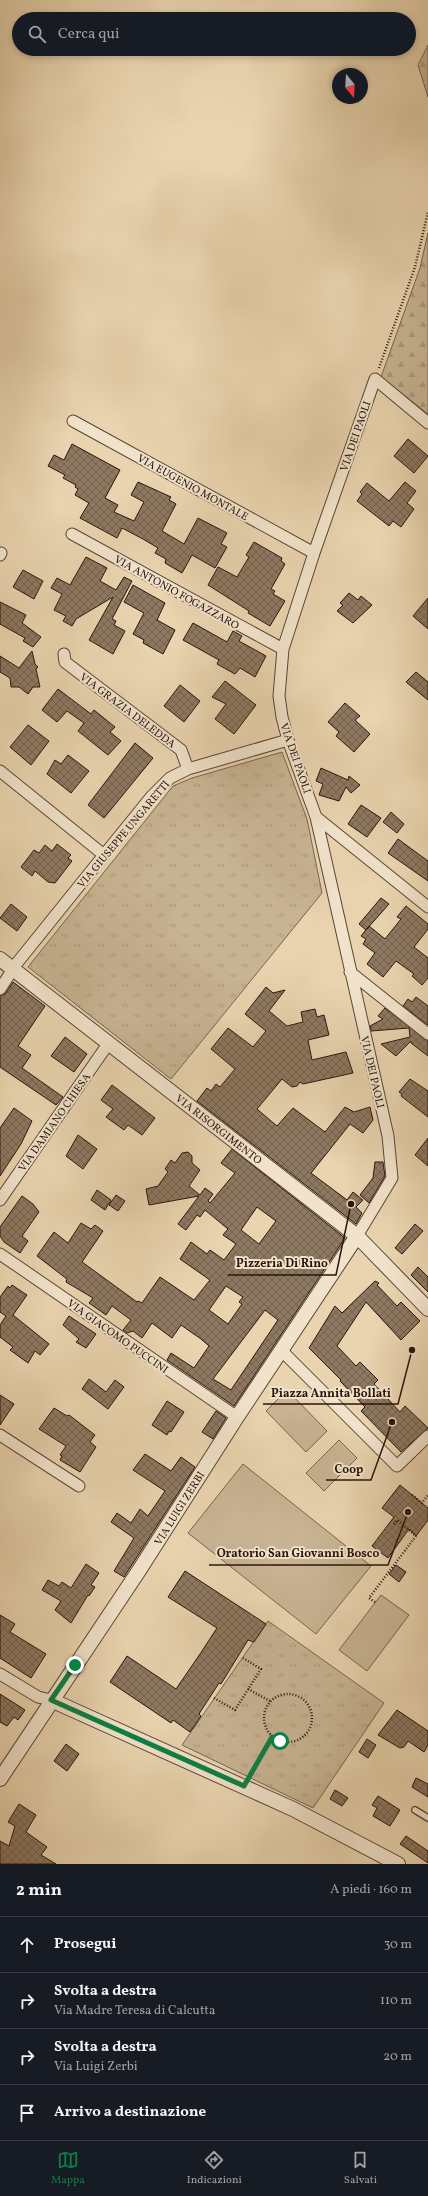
<!DOCTYPE html>
<html lang="it">
<head>
<meta charset="utf-8">
<style>
	body { margin:0; font-family:Vollkorn,serif; background:#20242c; color:#f1f3f6 }
	.compass { position:absolute; left:332px; top:68px; width:36px; height:36px; border-radius:50%; background:#171b24; box-shadow:0 2px 6px #0003; rotate:162deg }
	.stop { position:absolute; width:12px; height:12px; margin:-9px; border:3px solid #0b8043; border-radius:50%; background:#fff }
	.stop.end { background:#0b8043; border-color:#fff; box-shadow:0 1px 4px #0008 }
	.list { margin:0; padding:0; list-style:none }
	h2 { display:flex; justify-content:space-between; align-items:center; height:52px; margin:0; padding:0 16px; font-size:17px }
	h2 small { font-size:13px; font-weight:400; color:#9ea1a6 }
	.list li { display:grid; grid-template-columns:26px 1fr auto; gap:12px; align-items:center; box-sizing:border-box; height:56px; padding:0 16px; border-top:1px solid #363941 }
	.list b { display:block; font-size:15px; white-space:nowrap }
	.list p { margin:0; font-size:13px; white-space:nowrap; color:#9ea1a6 }
	.list em { font-size:13px; font-style:normal; color:#9ea1a6 }
	.icon { flex:none; width:22px; height:22px; fill:none; stroke:currentColor; stroke-width:2; stroke-linecap:round; stroke-linejoin:round }
	.map { position:relative; flex:none; width:428px; height:1864px; overflow:hidden }
	.search { position:absolute; background:#171b24; box-shadow:0 2px 6px #0003; left:12px; right:12px; top:12px; height:44px; display:flex; align-items:center; gap:10px; box-sizing:border-box; padding:0 14px; border-radius:22px; color:#9ea1a6; font-size:15px }
	.sheet { height:276px; background:#171b24 }
	nav { display:flex; justify-content:space-around; align-items:center; box-sizing:border-box; height:56px; border-top:1px solid #363941; background:#171b24; font-size:11px; color:#9ea1a6 }
	nav a { display:grid; justify-items:center; gap:2px }
	nav .on { color:#0b8043 }
	.map>svg:first-child { display:block }
</style>
</head>
<body>
<div class="map">
<svg width="428" height="1864" viewBox="0 0 428 1864">
	<defs>
		<pattern id="forest-firs" width="22" height="20" patternUnits="userSpaceOnUse"><rect width="22" height="20" fill="#c8b493"/><path d="M5 1l3.5 6h-7zM16 11l3.5 6h-7z" fill="#ac9a7e"/></pattern>
		<pattern id="park-tufts" width="24" height="20" patternUnits="userSpaceOnUse"><rect width="24" height="20" fill="#c8b493"/><path d="M3 7l-1-3M5 7V3M7 7l1-3M15 17l-1-3M17 17v-4M19 17l1-3" fill="none" stroke="#ac9a7e"/></pattern>
		<pattern id="building-cross-hatch" width="8" height="8" patternUnits="userSpaceOnUse"><rect width="8" height="8" fill="#8d7861"/><path d="M0 0l8 8M0 8l8-8" fill="none" stroke="#73614e"/></pattern>
	</defs>
	<rect width="100%" height="100%" fill="#e9d4af"/>
	<filter id="stains"><feTurbulence type="fractalNoise" baseFrequency=".005" numOctaves="4"/><feColorMatrix values="0 0 0 0 .2 0 0 0 0 .09 0 0 0 0 .02 0 0 0 .5 -.17"/></filter>
	<radialGradient id="worn" r=".72"><stop offset=".6" stop-color="#630" stop-opacity="0"/><stop offset="1" stop-color="#630" stop-opacity=".3"/></radialGradient>
	<path fill="#c8b493" stroke="#786450" d="M287,1390L327,1431L306,1452L266,1411Z
		M339,1440L357,1458L324,1491L306,1473Z
		M243,1464L371,1566L316,1634L188,1533Z
		M381,1595L409,1615L367,1671L339,1650Z"/>
	<path fill="url(#forest-firs)" stroke="#786450" d="M428,45V97L418,65Z
		M428,233V414L381,377L420,268Z"/>
	<path fill="url(#park-tufts)" stroke="#786450" d="M282,752L307,819L322,893L171,1079L28,967L173,786L192,778Z
		M268,1621L384,1703L313,1808L182,1745Z"/>
	<path fill="url(#building-cross-hatch)" stroke="#29150d" fill-rule="evenodd" d="M408,439L428,456L414,473L394,456Z
		M72,444L120,470L105,498L118,505L114,512L134,521L144,502L131,495L138,482L171,497L169,500L176,504L162,531L184,544L198,518L227,533L221,544L227,547L215,568L192,555L182,573L165,563L166,559L155,553L158,548L143,539L122,528L117,538L80,518L89,503L75,495L78,489L75,487L76,485L63,478L65,475L48,466L54,455L64,460Z
		M405,482L416,491L407,503L414,509L401,527L393,521L389,526L357,501L362,494L360,492L367,483L389,501Z
		M254,542L282,558L281,561L285,564L271,589L275,591L273,594L285,601L270,626L248,613L249,611L208,585L218,567L237,577L249,557L246,555Z
		M86,557L107,568L100,581L116,590L124,577L132,581L112,619L116,621L114,625L125,631L113,654L89,640L113,597L76,619L72,626L63,621L66,616L54,610L62,594L51,588L57,578L70,585Z
		M23,570L43,581L34,599L13,587Z
		M133,585L165,603L157,620L175,630L163,654L143,643L144,640L133,634L144,613L124,602Z
		M349,593L358,600L361,596L372,605L353,623L337,611L343,605L340,603Z
		M428,598V629L413,616Z
		M0,602L26,615L22,623L41,637L33,647L23,641L25,638L0,624Z
		M193,623L227,642L233,631L242,636L239,641L266,656L255,677L240,668L235,674L217,664L219,660L183,640Z
		M32,651L35,664L38,667L36,669L40,687H33L28,694L19,687H11L10,678L0,672V656L19,668Z
		M416,672L428,682V700L406,682Z
		M225,681L256,705L234,734L215,719L226,704L212,697Z
		M180,685L200,701L184,722L164,706Z
		M58,689L91,714L94,710L115,727L110,732L121,741L108,755L78,731L84,723L67,711L57,722L42,710Z
		M345,703L360,716L355,720L370,734L354,752L336,736L339,732L328,722Z
		M28,725L49,741L31,765L10,747Z
		M135,743L153,758L104,818L88,805Z
		M68,755L89,771L71,793L47,774L55,760L61,764Z
		M321,768L348,780L349,776L360,785L351,793L346,787L339,801L319,795L323,784L316,781Z
		M361,805L381,818L367,837L348,824Z
		M391,812L404,824L397,833L383,822Z
		M398,839L428,861V881L388,853Z
		M57,844L71,855L68,858L72,861L55,883L48,882L35,871L32,876L21,867L34,850L39,853L45,845L52,851Z
		M381,898L389,904L366,930L359,924Z
		M11,904L27,917L17,931L0,918Z
		M406,906L428,924V929L414,947L428,958V978L422,985L412,976L414,974L396,961L383,977L367,964L375,953L363,944L366,939L361,936L369,926L385,939L401,919L397,917Z
		M13,982L45,1006L18,1046L31,1055L22,1068L63,1097L56,1105L0,1067V996L6,993Z
		M266,987L273,993L285,990L269,1011L287,1026L303,1022L301,1012L315,1009L317,1017L324,1015L329,1035L308,1040L312,1060L346,1052L353,1073L303,1084L300,1082L297,1086L292,1087L282,1079L257,1109L277,1126L293,1108L325,1132L345,1107L354,1112L370,1107L373,1120L363,1133L350,1124L311,1173L347,1200L353,1192L363,1200L356,1207L362,1213L356,1224L197,1101L207,1088L211,1091L216,1084L220,1087L235,1069L211,1049L228,1028L253,1047L266,1031L245,1014Z
		M416,997L428,1006V1025L403,1006L408,999L412,1002Z
		M385,1008L428,1041V1056L411,1043V1041L396,1056L381,1044L410,1037L409,1028L371,1031L370,1026L383,1019L378,1016Z
		M65,1037L87,1054L74,1072L51,1056Z
		M410,1079L428,1091V1117L401,1096L402,1094L399,1092Z
		M112,1085L155,1118L142,1135L128,1125L124,1130L106,1117L113,1109L101,1100Z
		M14,1108L32,1121L21,1144L0,1176V1128Z
		M78,1135L97,1149L83,1169L66,1156Z
		M428,1138V1166L415,1155Z
		M232,1149L345,1238L234,1406L167,1360L171,1353L194,1368L209,1346L201,1339L181,1325L172,1338L152,1323L142,1338L133,1331L127,1333L123,1330L131,1320L112,1306L106,1315L89,1303L93,1298L66,1282L67,1279L37,1256L54,1232L68,1243L81,1223L91,1229L95,1225L103,1231L82,1262L137,1302L138,1301L142,1303L160,1277L194,1300L210,1280L180,1259L191,1242L207,1254L210,1250L224,1260L236,1244L223,1235L228,1229L205,1210L200,1217L197,1215L186,1230L178,1224L199,1196L149,1205L146,1189L158,1186L168,1172L165,1169L171,1160L175,1163L182,1153L188,1152L192,1156V1163L200,1170L189,1186L200,1195L205,1188L213,1194L208,1201L210,1203L235,1173L221,1163ZM257,1207L276,1221L259,1244L241,1230ZM226,1286L243,1297L239,1302L242,1304L228,1324L209,1310ZM265,1310L278,1320L231,1390L213,1379Z
		M375,1162H383L385,1176L369,1203L360,1195L373,1178Z
		M97,1190L111,1200L105,1210L91,1200Z
		M116,1195L125,1201L118,1211L109,1205Z
		M22,1196L33,1204L39,1212L22,1236L28,1241L20,1253L4,1242L0,1236V1227Z
		M415,1224L423,1231L402,1254L395,1248Z
		M418,1267L428,1277V1292L411,1275Z
		M375,1281L379,1283L377,1285L397,1306L401,1302L420,1321L401,1340L366,1302L337,1346L356,1366L360,1362L378,1380L374,1384L400,1412L405,1406L428,1428L401,1452L361,1411L365,1407L340,1381L341,1380L309,1348L335,1306L342,1313Z
		M12,1285L27,1295L13,1315L49,1344L40,1355L35,1351L28,1363L10,1350L13,1347L0,1337V1325L6,1316L0,1312V1297L8,1286L10,1288Z
		M69,1316L96,1334L86,1348L76,1342L79,1339L63,1325Z
		M89,1379L106,1392L115,1380L124,1387L108,1409L82,1389Z
		M0,1395L14,1404L0,1425Z
		M167,1401L184,1412L171,1432L169,1431L167,1435L152,1425Z
		M54,1408L67,1416L69,1415L95,1435L90,1442L96,1447L80,1472L60,1460L62,1456L60,1455L66,1446L39,1429Z
		M216,1411L226,1418L213,1439L202,1432Z
		M145,1454L171,1471L181,1457L195,1467L124,1577L114,1571L134,1538L111,1522L117,1513L131,1523L140,1509L148,1516L165,1491L133,1470Z
		M400,1485L428,1508V1520L416,1536L409,1529L388,1558L372,1546L394,1517L382,1508Z
		M86,1564L99,1573L91,1585L95,1587L89,1596L88,1595L71,1623L55,1610L61,1601L42,1590L48,1580L59,1586L62,1582L71,1588Z
		M396,1565L406,1572L399,1582L389,1574Z
		M185,1571L266,1624L254,1642L248,1640L221,1684L219,1683L199,1714L201,1716L190,1732L173,1720L171,1723L110,1682L127,1656L176,1689L200,1654L217,1628L168,1597Z
		M0,1615L15,1624L10,1632L46,1654L31,1678L0,1658Z
		M0,1694L25,1710L18,1720L14,1717L7,1726L0,1722Z
		M397,1710L428,1731V1745L424,1752L408,1741L404,1747L400,1748L378,1735Z
		M367,1739L376,1745L368,1758L359,1752Z
		M66,1744L79,1754L67,1771L54,1761Z
		M416,1778L428,1784V1797L412,1787Z
		M335,1790L348,1798L342,1806L330,1799Z
		M378,1796L400,1810L390,1826L373,1816L377,1808L372,1805Z
		M19,1804L36,1815L26,1832L47,1847L41,1855L56,1864H0V1841L9,1846L15,1826L8,1822Z
		M406,1836L428,1851V1863L400,1844Z"/>
	<g fill="none" stroke-linecap="round" stroke-linejoin="round">
		<g stroke="#594536" stroke-width="8">
			<path id="service" d="M415,1810L428,1818"/>
		</g>
		<g stroke="#594536" stroke-width="13">
			<path id="minor" d="M73,421L314,553
				M72,534L283,649
				M0,555L1,553
				M64,654L65,662L181,750L188,769
				M0,771L104,855
				M316,817L428,907
				M350,972L428,1034
				M0,989L17,963L104,855L151,797L170,778L188,769L288,740
				M0,1200L108,1044
				M357,1236L392,1178L388,1136L316,817L288,740L282,717L279,696L283,649L314,553L375,379L428,423
				M0,1254L237,1417
				M282,1351L397,1466L428,1436
				M0,1435L79,1486
				M0,1674L38,1697L51,1700"/>
		</g>
		<g stroke="#594536" stroke-width="16">
			<path id="tertiary" d="M0,959L357,1236L428,1309
				M51,1700L293,1809L398,1864
				M0,1779L138,1572L237,1417L357,1236"/>
		</g>
		<path stroke="#29150d" stroke-width="2.5" stroke-dasharray="1 2" stroke-linecap="butt" d="M379,368L415,267L428,212
			M412,1495L422,1503L428,1495
			M375,1602L369,1598L416,1536L397,1520L393,1525
			M248,1689L270,1701
			M264 1718a24 24 0 1 1 48 0a24 24 0 1 1-48 0Z
			M214,1698L235,1710L261,1669L243,1658
			M250,1775L273,1737"/>
		<use href="#service" stroke="#f1e3cb" stroke-width="5.5"/>
		<use href="#minor" stroke="#f1e3cb" stroke-width="11"/>
		<use href="#tertiary" stroke="#f1e3cb" stroke-width="14"/>
	</g>
	<g fill="none" stroke-linecap="round" stroke-linejoin="round">
		<path stroke="#0b8043" stroke-width="5" d="M75,1665L51,1700L244,1786L272,1737L280,1741"/>
	</g>
	<g text-anchor="middle" stroke-width="4" stroke-linejoin="round" paint-order="stroke">
		<g font-size="11" fill="#29150d" stroke="#f1e3cb">
			<text transform="translate(355 436) rotate(-71)" y="4">VIA DEI PAOLI</text>
			<text transform="translate(193 487) rotate(29)" y="4">VIA EUGENIO MONTALE</text>
			<text transform="translate(177 592) rotate(29)" y="4">VIA ANTONIO FOGAZZARO</text>
			<text transform="translate(128 710) rotate(37)" y="4">VIA GRAZIA DELEDDA</text>
			<text transform="translate(296 758) rotate(71)" y="4">VIA DEI PAOLI</text>
			<text transform="translate(123 834) rotate(-50)" y="4">VIA GIUSEPPE UNGARETTI</text>
			<text transform="translate(373 1072) rotate(77)" y="4">VIA DEI PAOLI</text>
			<text transform="translate(54 1122) rotate(-55)" y="4">VIA DAMIANO CHIESA</text>
			<text transform="translate(219 1129) rotate(38)" y="4">VIA RISORGIMENTO</text>
			<text transform="translate(118 1336) rotate(35)" y="4">VIA GIACOMO PUCCINI</text>
			<text transform="translate(179 1508) rotate(-58)" y="4">VIA LUIGI ZERBI</text>
		</g>
	</g>
	<path fill="none" stroke="#29150d" stroke-width="1.5" d="M351 1204L336 1275H228M412 1350L398 1404H263M392 1422L371 1480H326M408 1512L388 1565H209"/>
	<g fill="#29150d" stroke="#f1e3cb" stroke-width="1.5">
		<circle cx="351" cy="1204" r="4"/>
		<circle cx="412" cy="1350" r="4"/>
		<circle cx="392" cy="1422" r="4"/>
		<circle cx="408" cy="1512" r="4"/>
	</g>
	<g font-size="12" text-anchor="middle" font-weight="bold" fill="#29150d" stroke="#f1e3cb" stroke-width="4" stroke-linejoin="round" paint-order="stroke">
		<text x="282" y="1267">Pizzeria Di Rino</text>
		<text x="331" y="1397">Piazza Annita Bollati</text>
		<text x="349" y="1473">Coop</text>
		<text x="298" y="1557">Oratorio San Giovanni Bosco</text>
	</g>
	<rect width="100%" height="100%" filter="url(#stains)"/>
	<rect width="100%" height="100%" fill="url(#worn)"/>
</svg>
<svg class="compass" viewBox="-18 -18 36 36"><path d="M0-13l5 13h-10z" fill="#e53935"/><path d="M0 13l5-13h-10z" fill="#9ea1a6"/></svg>
<div class="stop" style="left:280px;top:1741px"></div>
<div class="stop end" style="left:75px;top:1665px"></div>
<div class="search"><svg class="icon" aria-label="search" viewBox="0 0 24 24"><circle cx="10" cy="10" r="6"/><path d="M15 15l6 6"/></svg>Cerca qui</div>
</div>
<section class="sheet">
<h2>2 min<small>A piedi · 160 m</small></h2>
<ul class="list">
<li><svg class="icon" aria-label="ahead" viewBox="0 0 24 24"><path d="M12 20V5M6 11l6-6 6 6"/></svg><div><b>Prosegui</b></div><em>30 m</em></li>
<li><svg class="icon" aria-label="right" viewBox="0 0 24 24"><path d="M7 20v-9h11M14 6l5 5-5 5"/></svg><div><b>Svolta a destra</b><p>Via Madre Teresa di Calcutta</p></div><em>110 m</em></li>
<li><svg class="icon" aria-label="right" viewBox="0 0 24 24"><path d="M7 20v-9h11M14 6l5 5-5 5"/></svg><div><b>Svolta a destra</b><p>Via Luigi Zerbi</p></div><em>20 m</em></li>
<li><svg class="icon" aria-label="arrive" viewBox="0 0 24 24"><path d="M6 21V4h12l-3 4 3 4H6"/></svg><div><b>Arrivo a destinazione</b></div></li>
</ul>
</section>
<nav>
<a class="on"><svg class="icon" aria-label="map" viewBox="0 0 24 24"><path d="M3 6l6-2 6 2 6-2v14l-6 2-6-2-6 2zM9 4v14M15 6v14"/></svg>Mappa</a>
<a><svg class="icon" aria-label="directions" viewBox="0 0 24 24"><path d="M12 3l9 9-9 9-9-9zM9 14v-3h6M13 9l2 2-2 2"/></svg>Indicazioni</a>
<a><svg class="icon" aria-label="saved" viewBox="0 0 24 24"><path d="M7 4h10v16l-5-4-5 4z"/></svg>Salvati</a>
</nav>
</body>
</html>
